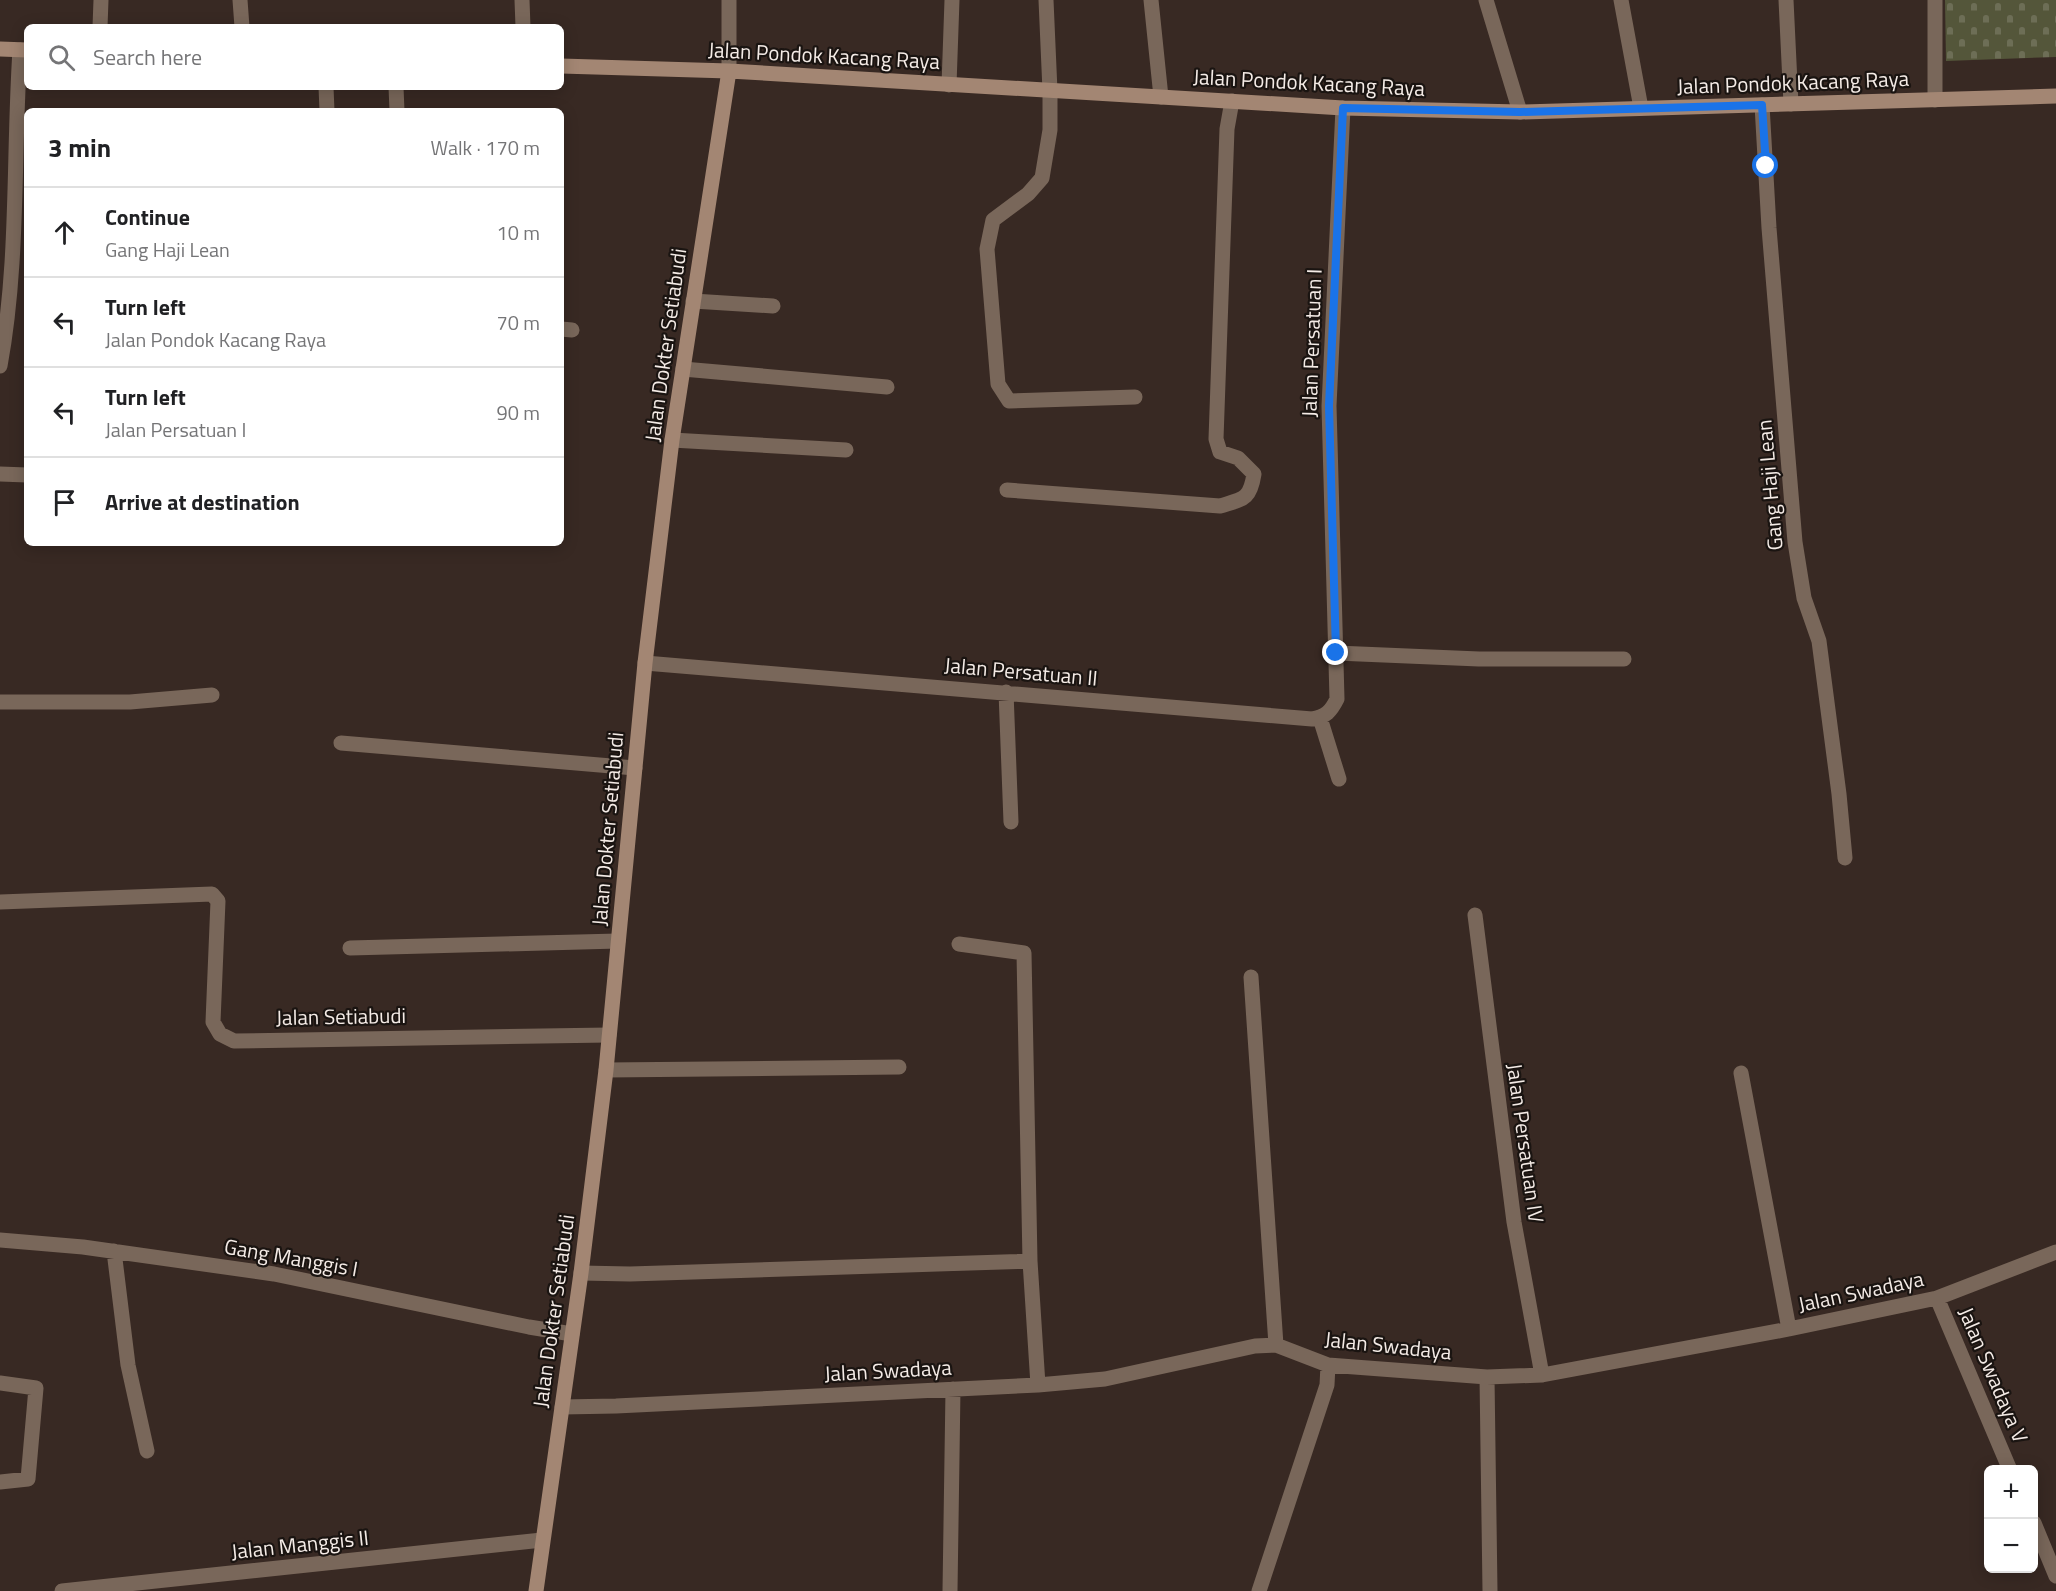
<!DOCTYPE html>
<html lang="en">
<head>
<meta charset="utf-8">
<style>
	body { margin:0; font-family:"Titillium Web",sans-serif; background:#f6f6f6; color:#202124 }
	.controls { position:absolute; right:18px; bottom:18px; display:grid; overflow:hidden; border-radius:9px; box-shadow:0 3px 15px #0003 }
	.controls button { width:54px; height:54px; display:grid; place-items:center; padding:0; border:0; border-bottom:2px solid #e0e0e0; background:#fff; color:#202124; font:30px sans-serif }
	.stop { position:absolute; width:18px; height:18px; margin:-14px; border:4px solid #1a73e8; border-radius:50%; background:#fff }
	.stop.end { background:#1a73e8; border-color:#fff; box-shadow:0 2px 6px #0008 }
	.list { margin:0; padding:0; list-style:none }
	h2 { display:flex; justify-content:space-between; align-items:center; height:78px; margin:0; padding:0 24px; font-size:26px }
	h2 small { font-size:20px; font-weight:400; color:#757577 }
	.list li { display:grid; grid-template-columns:39px 1fr auto; gap:18px; align-items:center; box-sizing:border-box; height:90px; padding:0 24px; border-top:2px solid #e0e0e0 }
	.list b { display:block; font-size:22px; white-space:nowrap }
	.list p { margin:0; font-size:20px; white-space:nowrap; color:#757577 }
	.list em { font-size:20px; font-style:normal; color:#757577 }
	.icon { flex:none; width:33px; height:33px; fill:none; stroke:currentColor; stroke-width:2; stroke-linecap:round; stroke-linejoin:round }
	.map { position:relative; flex:none; width:2056px; height:1591px; overflow:hidden }
	.search { position:absolute; background:#fff; box-shadow:0 3px 15px #0003; left:24px; top:24px; width:540px; height:66px; display:flex; align-items:center; gap:15px; box-sizing:border-box; padding:0 21px; border-radius:9px; color:#757577; font-size:22px }
	.panel { position:absolute; background:#fff; box-shadow:0 3px 15px #0003; left:24px; top:108px; width:540px; height:438px; border-radius:9px }
	.map>svg:first-child { display:block }
</style>
</head>
<body>
<div class="map">
<svg width="2056" height="1591" viewBox="0 0 2056 1591">
	<defs>
		<pattern id="cemetery-stones" width="16" height="16" patternUnits="userSpaceOnUse" patternTransform="scale(1.5)"><rect width="16" height="16" fill="#54563a"/><path d="M2 7V4a2 2 0 0 1 4 0v3zM10 15v-3a2 2 0 0 1 4 0v3z" fill="#6d6e56"/></pattern>
	</defs>
	<rect width="100%" height="100%" fill="#382923"/>
	<path fill="url(#cemetery-stones)" d="M1945,0H2056V57L1946,61Z"/>
	<g fill="none" stroke-linecap="round" stroke-linejoin="round">
		<path stroke="#79675a" stroke-width="15" d="M1046,0L1050,91V130L1042,178L1028,194L993,220L987,249L998,384L1009,401L1135,397
			M1151,0L1161,97
			M1786,0L1791,104
			M396,87L397,111
			M693,301L773,306
			M350,948L618,941"/>
		<path stroke="#79675a" stroke-width="15" d="M240,0L242,27
			M522,0L523,27
			M1486,0L1520,112
			M1621,0L1641,108
			M100,27L101,0
			M729,71V0
			M949,85L952,0
			M326,87L327,111
			M1935,100V0
			M1762,105L1769,228L1795,542L1804,598L1819,641L1839,794L1845,858
			M561,329L572,330
			M0,366C19,263 13,155 20,50
			M683,369L887,387
			M672,440L846,450
			M0,474L27,475
			M1007,490L1220,506C1243,499 1250,500 1254,474L1238,458L1220,452L1216,439L1227,129L1232,101
			M1336,653L1479,659H1624
			M645,663L1312,719C1326,717 1331,711 1337,699L1329,406L1343,108
			M1006,692L1011,822
			M0,702H130L212,695
			M1320,718L1339,779
			M341,743L635,768
			M0,902L212,894L218,901L213,1022L220,1034L234,1041L609,1035
			M1475,915L1514,1222L1542,1375
			M959,944L1024,953L1030,1261L1038,1385
			M1251,977L1276,1345
			M606,1070L899,1067
			M1741,1073L1789,1329
			M0,1240L83,1247L274,1274L529,1327L572,1334
			M114,1251L128,1365L147,1451
			M581,1273L630,1274L1030,1261
			M1937,1298L2010,1470
			M1487,1377L1490,1591
			M0,1383L36,1388L28,1479L0,1482
			M562,1407L616,1406L1038,1385L1105,1379L1255,1346L1276,1345L1328,1365L1487,1377L1542,1375L1789,1329L1937,1298L2056,1252
			M2034,1523L2056,1576
			M62,1591L542,1540
			M950,1591L953,1389
			M1259,1591L1327,1385L1328,1365"/>
		<path stroke="#a38673" stroke-width="15" d="M0,49L27,50
			M561,66L729,71L1343,108L1520,112L2056,96
			M536,1591L581,1273L606,1070L645,663L672,440L729,71"/>
	</g>
	<g fill="none" stroke-linecap="round" stroke-linejoin="round">
		<path stroke="#1a73e8" stroke-width="8" d="M1336,653L1329,406L1343,108L1520,112L1762,105L1766,166"/>
	</g>
	<g text-anchor="middle" stroke-width="4.5" stroke-linejoin="round" paint-order="stroke">
		<g font-size="21" fill="#f4ebe6" stroke="#1a1411">
			<text transform="translate(824 56) rotate(3)" y="7">Jalan Pondok Kacang Raya</text>
			<text transform="translate(1309 83) rotate(3)" y="7">Jalan Pondok Kacang Raya</text>
			<text transform="translate(1793 83) rotate(-2)" y="7">Jalan Pondok Kacang Raya</text>
			<text transform="translate(1312 343) rotate(-88)" y="7">Jalan Persatuan I</text>
			<text transform="translate(666 345) rotate(-82)" y="7">Jalan Dokter Setiabudi</text>
			<text transform="translate(1770 485) rotate(-95)" y="7">Gang Haji Lean</text>
			<text transform="translate(1021 672) rotate(5)" y="7">Jalan Persatuan II</text>
			<text transform="translate(608 829) rotate(-85)" y="7">Jalan Dokter Setiabudi</text>
			<text transform="translate(341 1017) rotate(-1)" y="7">Jalan Setiabudi</text>
			<text transform="translate(1525 1143) rotate(82)" y="7">Jalan Persatuan IV</text>
			<text transform="translate(291 1258) rotate(10)" y="7">Gang Manggis I</text>
			<text transform="translate(1861 1292) rotate(-12)" y="7">Jalan Swadaya</text>
			<text transform="translate(554 1311) rotate(-82)" y="7">Jalan Dokter Setiabudi</text>
			<text transform="translate(1388 1346) rotate(6)" y="7">Jalan Swadaya</text>
			<text transform="translate(888 1371) rotate(-3)" y="7">Jalan Swadaya</text>
			<text transform="translate(1993 1375) rotate(67)" y="7">Jalan Swadaya V</text>
			<text transform="translate(300 1545) rotate(-6)" y="7">Jalan Manggis II</text>
		</g>
	</g>
</svg>
<div class="controls">
<button>+</button>
<button>−</button>
</div>
<div class="stop" style="left:1766px;top:166px"></div>
<div class="stop end" style="left:1336px;top:653px"></div>
<div class="search"><svg class="icon" aria-label="search" viewBox="0 0 24 24"><circle cx="10" cy="10" r="6"/><path d="M15 15l6 6"/></svg>Search here</div>
<section class="panel">
<h2>3 min<small>Walk · 170 m</small></h2>
<ul class="list">
<li><svg class="icon" aria-label="ahead" viewBox="0 0 24 24"><path d="M12 20V5M6 11l6-6 6 6"/></svg><div><b>Continue</b><p>Gang Haji Lean</p></div><em>10 m</em></li>
<li><svg class="icon" aria-label="left" viewBox="0 0 24 24"><path d="M17 20v-9H6M10 6l-5 5 5 5"/></svg><div><b>Turn left</b><p>Jalan Pondok Kacang Raya</p></div><em>70 m</em></li>
<li><svg class="icon" aria-label="left" viewBox="0 0 24 24"><path d="M17 20v-9H6M10 6l-5 5 5 5"/></svg><div><b>Turn left</b><p>Jalan Persatuan I</p></div><em>90 m</em></li>
<li><svg class="icon" aria-label="arrive" viewBox="0 0 24 24"><path d="M6 21V4h12l-3 4 3 4H6"/></svg><div><b>Arrive at destination</b></div></li>
</ul>
</section>
</div>
</body>
</html>
